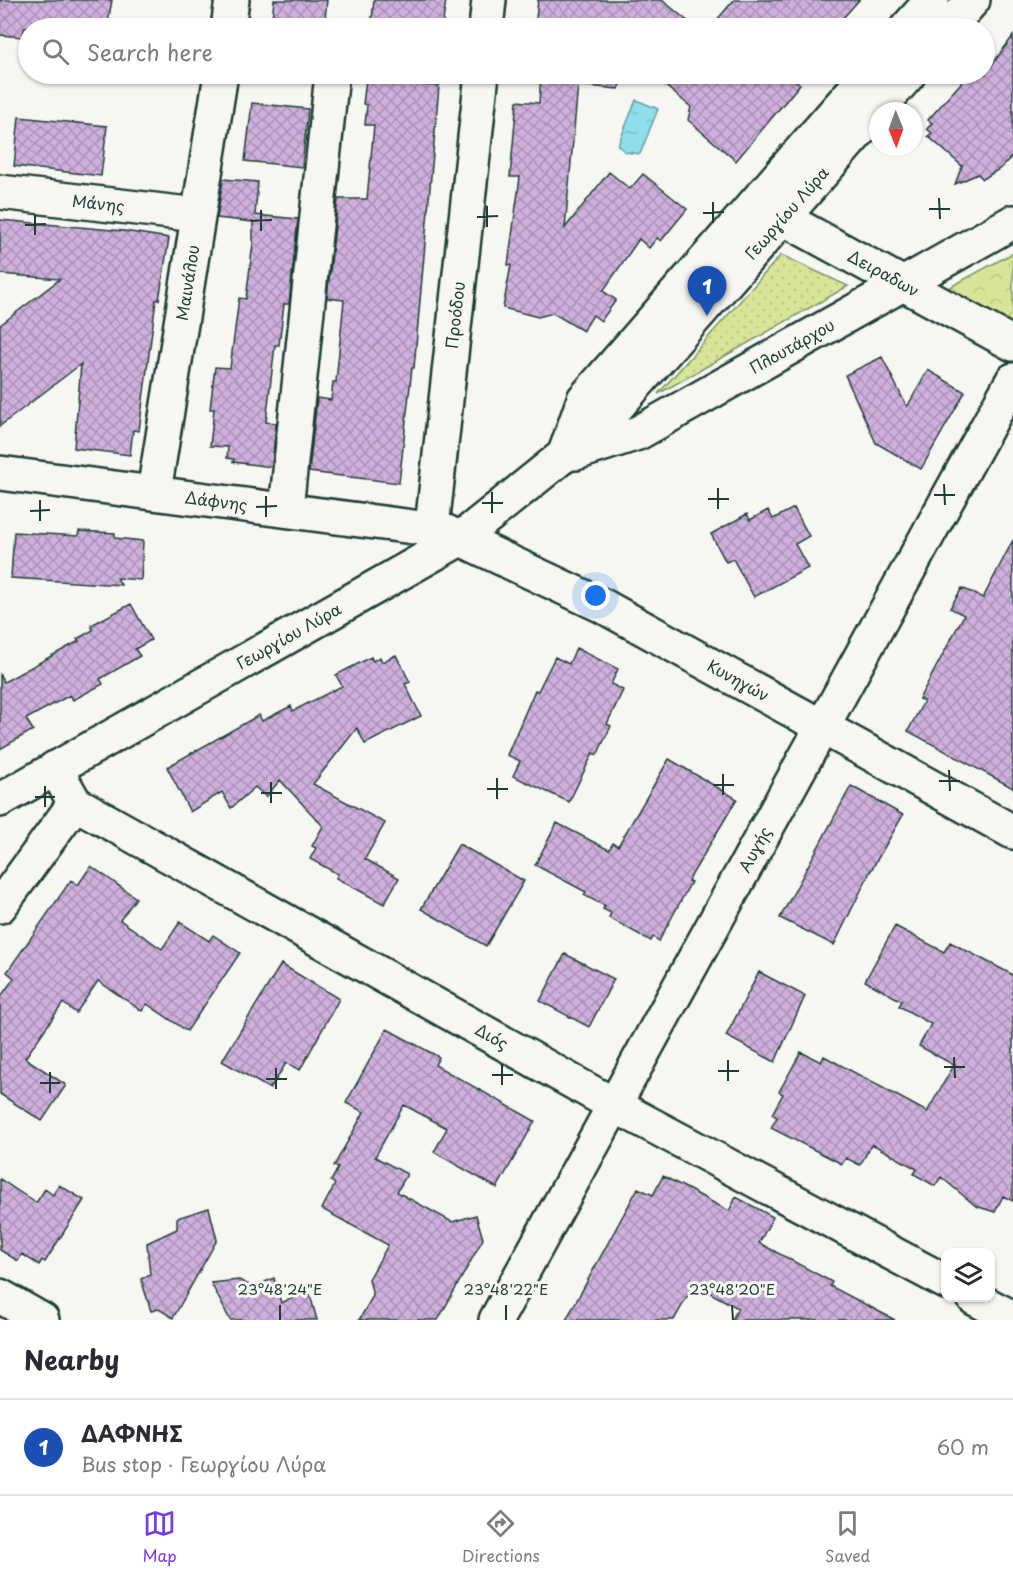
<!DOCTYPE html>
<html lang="en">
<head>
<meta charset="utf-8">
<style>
	body { margin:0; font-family:"Playpen Sans",sans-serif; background:#f2f2f3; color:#2b2b33 }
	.controls { position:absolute; right:18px; bottom:18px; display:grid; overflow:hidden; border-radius:12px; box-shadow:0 2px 4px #0004 }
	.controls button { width:54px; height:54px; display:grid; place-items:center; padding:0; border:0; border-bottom:2px solid #e1e1e2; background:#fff; color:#2b2b33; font:30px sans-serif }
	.compass { position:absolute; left:869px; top:102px; width:54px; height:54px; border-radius:50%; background:#fff; box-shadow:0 2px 4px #0004; rotate:179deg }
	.you { position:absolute; left:596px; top:596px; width:21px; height:21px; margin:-15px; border:4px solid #fff; border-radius:50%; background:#1a73e8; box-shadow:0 0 0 9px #1a73e833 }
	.badge { display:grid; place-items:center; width:39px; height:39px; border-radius:50%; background:#7c3aed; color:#fff; font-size:20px; font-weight:700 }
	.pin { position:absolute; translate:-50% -50px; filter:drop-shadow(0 2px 3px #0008) }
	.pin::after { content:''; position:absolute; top:32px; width:21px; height:18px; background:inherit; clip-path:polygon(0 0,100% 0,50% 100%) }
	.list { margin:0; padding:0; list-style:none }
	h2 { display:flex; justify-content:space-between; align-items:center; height:78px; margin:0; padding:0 24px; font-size:26px }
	h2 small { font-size:20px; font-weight:400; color:#7c7c81 }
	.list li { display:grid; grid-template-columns:39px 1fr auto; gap:18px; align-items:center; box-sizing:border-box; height:96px; padding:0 24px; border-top:2px solid #e1e1e2 }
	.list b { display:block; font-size:22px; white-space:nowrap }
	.list p { margin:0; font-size:20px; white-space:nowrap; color:#7c7c81 }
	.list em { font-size:20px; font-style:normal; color:#7c7c81 }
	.icon { flex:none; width:33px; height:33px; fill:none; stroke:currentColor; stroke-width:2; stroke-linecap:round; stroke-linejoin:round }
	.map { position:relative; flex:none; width:1013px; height:1320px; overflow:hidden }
	.search { position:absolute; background:#fff; box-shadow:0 2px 4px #0004; left:18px; right:18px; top:18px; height:66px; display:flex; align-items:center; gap:15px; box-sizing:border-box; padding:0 21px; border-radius:33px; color:#7c7c81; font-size:22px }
	.sheet { height:174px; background:#fff }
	nav { display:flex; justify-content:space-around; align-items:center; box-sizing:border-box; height:84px; border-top:2px solid #e1e1e2; background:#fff; font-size:16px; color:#7c7c81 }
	nav a { display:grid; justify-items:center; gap:3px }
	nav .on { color:#7c3aed }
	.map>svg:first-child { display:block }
</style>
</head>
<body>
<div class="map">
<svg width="1013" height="1320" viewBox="0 0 1013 1320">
	<defs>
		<pattern id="forest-crowns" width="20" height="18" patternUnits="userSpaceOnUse" patternTransform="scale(1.5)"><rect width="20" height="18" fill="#d8e598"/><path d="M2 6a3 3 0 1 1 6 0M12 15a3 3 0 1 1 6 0" fill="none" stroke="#b9c584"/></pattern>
		<pattern id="park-dots" width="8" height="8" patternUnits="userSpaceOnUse" patternTransform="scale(1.5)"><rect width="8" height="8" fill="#d8e598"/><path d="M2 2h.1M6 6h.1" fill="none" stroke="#b9c584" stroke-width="1.8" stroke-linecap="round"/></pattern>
		<pattern id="water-ripples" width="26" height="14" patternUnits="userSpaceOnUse" patternTransform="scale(1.5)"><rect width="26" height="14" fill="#8edfea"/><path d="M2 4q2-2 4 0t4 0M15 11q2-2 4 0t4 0" fill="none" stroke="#7ac0c9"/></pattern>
		<pattern id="building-cross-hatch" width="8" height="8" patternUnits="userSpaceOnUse" patternTransform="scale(1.5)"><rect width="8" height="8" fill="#cfb0dd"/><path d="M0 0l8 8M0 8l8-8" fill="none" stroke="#a790b4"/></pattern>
	</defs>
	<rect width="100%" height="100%" fill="#f6f6f2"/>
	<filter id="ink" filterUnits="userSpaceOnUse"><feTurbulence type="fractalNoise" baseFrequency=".0167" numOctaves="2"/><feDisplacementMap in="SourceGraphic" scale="12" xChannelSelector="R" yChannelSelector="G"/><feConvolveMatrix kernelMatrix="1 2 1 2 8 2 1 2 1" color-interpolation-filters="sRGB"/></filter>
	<g filter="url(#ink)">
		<path fill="url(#forest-crowns)" stroke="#7c9166" stroke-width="1.5" d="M1013,253V339L941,292Z"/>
		<path fill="url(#park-dots)" stroke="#7c9166" stroke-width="1.5" d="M781,255L848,286L658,394Z"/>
		<path fill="url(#water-ripples)" stroke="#629ea1" stroke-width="1.5" d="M636,100L658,109L640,154L625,152L618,145Z"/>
		<path fill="url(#building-cross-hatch)" stroke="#1f3d34" stroke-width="1.5" d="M0,0H112L107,28H24L23,37L0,35Z
			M274,0H327L324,28H271Z
			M374,0H446L442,28H371Z
			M538,0H662L696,28H535Z
			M734,0H859L834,28H710Z
			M1013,36V155L1001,168L983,179L978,174L955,184L962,166L928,136L932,133L927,129L932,123L928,120L969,74H985Z
			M541,74H625L618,89L578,85L565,228L609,172L630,189L643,174L687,209L661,241L657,238L649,248L639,239L603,291L616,300L601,321L593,315L583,331L553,313L538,317L503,308L511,265H508L520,177H510L517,101L539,103Z
			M651,74H787L800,84L736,161L688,120L691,107Z
			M366,80L439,86L414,368H412L399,483L309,472L317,398L331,400L333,382H336L344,300L327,298L338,199H367L374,125H365L367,105L363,104Z
			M252,103L308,109L302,167L245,161Z
			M19,117L107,126L101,176L14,166Z
			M223,179L258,182L255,215L298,219L289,304H284L279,345H275L266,422L276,423L272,467L233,462L234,459L227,458L228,447L210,446L214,409H210L215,367L230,368L239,298L246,299L253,243V222L217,218Z
			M0,220L124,231L169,238L159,300H156L139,431L133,430L130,455L74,448L81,364L0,426V325L60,279L0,274Z
			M882,357L907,407L928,370L965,392L921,469L876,443L845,375Z
			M794,508L809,536L795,544L808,568L754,597L733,559L726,562L711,534L747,514L750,520L768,510L773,519Z
			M79,531L115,533V538L143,541L141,580L117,578L121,585L11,578L14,532L78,536Z
			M1013,540V788L908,731L924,701L919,699L964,615L950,608L962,588L983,598Z
			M131,604L151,640L135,649L140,656L100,679L103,684L73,700L70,695L26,719L33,730L0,749V675L4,682L79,641L77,639L93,630L91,625Z
			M576,648L618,669L611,684L623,690L607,724L611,726L597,755L593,753L569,802L513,776L520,761L507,755L535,690L538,691L555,657L569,664Z
			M396,655L410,682L405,684L421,716L365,744L357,728L313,784L385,823L365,859L399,878L384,904L336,878L338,874L310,859L316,848L312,846L323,826L280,780L266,797L255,787L231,808L222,792L190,812L167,767L259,715L262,721L291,706L293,711L342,686L336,675L371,657L373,661L380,657L382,662Z
			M669,759L737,799L688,881L691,882L659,941L653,937L651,941L609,918L611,913L603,909L605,906L584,895L586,892L535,865L557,823L609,850L613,843L618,846Z
			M851,786L903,815L870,872L834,945L780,918Z
			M459,844L524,881L486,946L421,909Z
			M91,866L136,898L120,920L162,949L180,922L209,941L213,935L240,953L187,1031L147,1004L142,1011L98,981L76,1013L63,1003L25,1058L66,1085L42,1121L0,1094V998L14,978L7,972L71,880L78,885Z
			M895,926L944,952L950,942L1013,975V1201L1003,1196L995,1212L976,1206L941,1177L935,1186L914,1174L917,1169L872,1144L860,1165L846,1158L842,1164L771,1128L777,1117L772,1114L783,1094L779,1092L801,1052L821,1062L824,1056L927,1112L954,1065L919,1046L931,1024L899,1006L902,1001L865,981Z
			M565,954L614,979L589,1027L540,1001Z
			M281,964L339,999L300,1070L286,1063L270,1089L222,1061Z
			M759,972L805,996L775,1062L726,1036Z
			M387,1029L439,1057L435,1065L535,1121L497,1188L434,1152L447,1128L404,1105L375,1157L407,1174L397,1192L452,1222L476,1215L483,1239L438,1320H359L373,1296L369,1279L388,1245L322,1209L335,1184L331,1181L338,1168L334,1166L364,1112L346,1103Z
			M663,1176L729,1211L736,1197L773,1217L759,1243L832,1282L830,1286L895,1320H732L738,1308L694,1284L674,1320H566L638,1188L653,1195Z
			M0,1179L36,1203L45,1189L53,1195L59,1185L84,1200L45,1262L42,1260L39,1265L22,1254L18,1261L0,1250Z
			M209,1208L217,1240L173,1318L159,1309L151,1311L141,1279L150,1275L147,1243L177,1229V1218Z
			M274,1278L281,1303L309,1291L317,1320H230L211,1283L239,1280L253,1287Z"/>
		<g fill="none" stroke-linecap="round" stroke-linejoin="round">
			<g stroke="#1f3d34" stroke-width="38">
				<g id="street">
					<path d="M228,28L232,0"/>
					<path d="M486,28L489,0"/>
					<path id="s1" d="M0,192L197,215"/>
					<path id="s2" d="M759,205L1013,344"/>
					<path id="s3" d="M0,473L444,531L603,606L1013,832"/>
					<path id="s4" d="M154,492L221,74"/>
					<path d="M286,509L332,74"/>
					<path id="s5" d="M432,527L482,74"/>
					<path id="s6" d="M55,768L75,803L614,1105L946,1282"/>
					<path d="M0,906L75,803"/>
					<path d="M0,1296L42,1320"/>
					<path d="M974,1298L1013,1318"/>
					<path id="s7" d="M496,1320L1013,380"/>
				</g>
			</g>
			<g stroke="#1f3d34" stroke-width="38">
				<g id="secondary">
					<path d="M907,28L932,0"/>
					<path d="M948,28L973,0"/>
					<path id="s8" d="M576,453L638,433L1013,222"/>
					<path d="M564,456L584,399L868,74"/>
					<path id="s9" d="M0,800L460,539L599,427L909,74"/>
				</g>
			</g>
			<use href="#street" stroke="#f6f6f2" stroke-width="33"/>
			<use href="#secondary" stroke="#f6f6f2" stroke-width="33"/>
		</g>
	</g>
	<path fill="none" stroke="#1f3d34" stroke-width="2" d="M939,198L940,219M713,202V223M487,206V227M929,209H950M261,210V231M703,213L724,212M35,214V235M477,217L498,216M251,221L272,220M25,225L46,224M944,484L945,505M718,488V509M492,492V513M934,495H955M266,496V517M708,499H729M40,500V521M482,503H503M256,507L277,506M30,511L50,510M949,770L950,791M723,774V795M497,778V799M939,781H960M271,782V803M713,785H734M45,786V807M487,789H508M261,793H282M35,797H55M954,1057L955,1078M728,1060V1081M502,1064V1085M944,1067H965M276,1068V1089M718,1071H739M50,1072V1093M492,1075H513M266,1079H287M40,1083H60M280,1305V1320M506,1305V1320M732,1305L733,1320"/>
	<g text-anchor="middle" stroke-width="6" stroke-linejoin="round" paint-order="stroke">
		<g font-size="16" fill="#1f3d34" stroke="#f6f6f2">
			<text dy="6" stroke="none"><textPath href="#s1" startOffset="99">Μάνης</textPath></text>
			<text dy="6" stroke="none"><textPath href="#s9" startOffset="992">Γεωργίου Λύρα</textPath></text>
			<text dy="6" stroke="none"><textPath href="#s2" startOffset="142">Δειραδων</textPath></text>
			<text dy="6" stroke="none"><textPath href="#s4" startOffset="212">Μαινάλου</textPath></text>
			<text dy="6" stroke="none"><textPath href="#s5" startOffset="213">Προόδου</textPath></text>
			<text dy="6" stroke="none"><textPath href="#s8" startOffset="242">Πλουτάρχου</textPath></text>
			<text dy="6" stroke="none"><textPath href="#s3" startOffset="218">Δάφνης</textPath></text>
			<text dy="6" stroke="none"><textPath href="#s9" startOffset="332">Γεωργίου Λύρα</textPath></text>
			<text dy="6" stroke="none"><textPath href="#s3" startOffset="778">Κυνηγών</textPath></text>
			<text dy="6" stroke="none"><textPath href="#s7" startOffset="537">Αυγής</textPath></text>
			<text dy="6" stroke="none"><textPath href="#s6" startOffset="518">Διός</textPath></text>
		</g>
	</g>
	<g font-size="15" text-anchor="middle" fill="#1f3d34" stroke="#f6f6f2" stroke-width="6" stroke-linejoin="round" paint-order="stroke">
		<text x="280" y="1295">23°48'24"E</text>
		<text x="506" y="1295">23°48'22"E</text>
		<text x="732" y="1295">23°48'20"E</text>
	</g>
</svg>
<div class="controls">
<button><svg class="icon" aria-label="layers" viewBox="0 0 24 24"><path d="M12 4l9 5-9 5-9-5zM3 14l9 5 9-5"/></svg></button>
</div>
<svg class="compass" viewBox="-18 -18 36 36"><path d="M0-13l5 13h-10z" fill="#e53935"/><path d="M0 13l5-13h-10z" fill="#7c7c81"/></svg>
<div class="you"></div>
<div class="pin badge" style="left:707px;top:316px;background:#1a4fb4">1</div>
<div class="search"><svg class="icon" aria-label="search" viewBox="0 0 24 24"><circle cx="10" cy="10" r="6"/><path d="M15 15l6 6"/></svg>Search here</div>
</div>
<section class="sheet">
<h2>Nearby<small></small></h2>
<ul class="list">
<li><span class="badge" style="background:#1a4fb4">1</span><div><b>ΔΑΦΝΗΣ</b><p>Bus stop · Γεωργίου Λύρα</p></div><em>60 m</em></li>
</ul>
</section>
<nav>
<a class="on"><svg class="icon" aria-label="map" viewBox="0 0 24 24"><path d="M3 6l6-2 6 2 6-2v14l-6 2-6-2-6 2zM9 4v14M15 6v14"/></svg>Map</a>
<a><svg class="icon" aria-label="directions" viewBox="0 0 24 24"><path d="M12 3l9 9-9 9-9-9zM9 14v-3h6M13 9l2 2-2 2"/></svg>Directions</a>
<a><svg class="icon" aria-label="saved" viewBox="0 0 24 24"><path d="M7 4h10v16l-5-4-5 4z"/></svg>Saved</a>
</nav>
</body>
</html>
